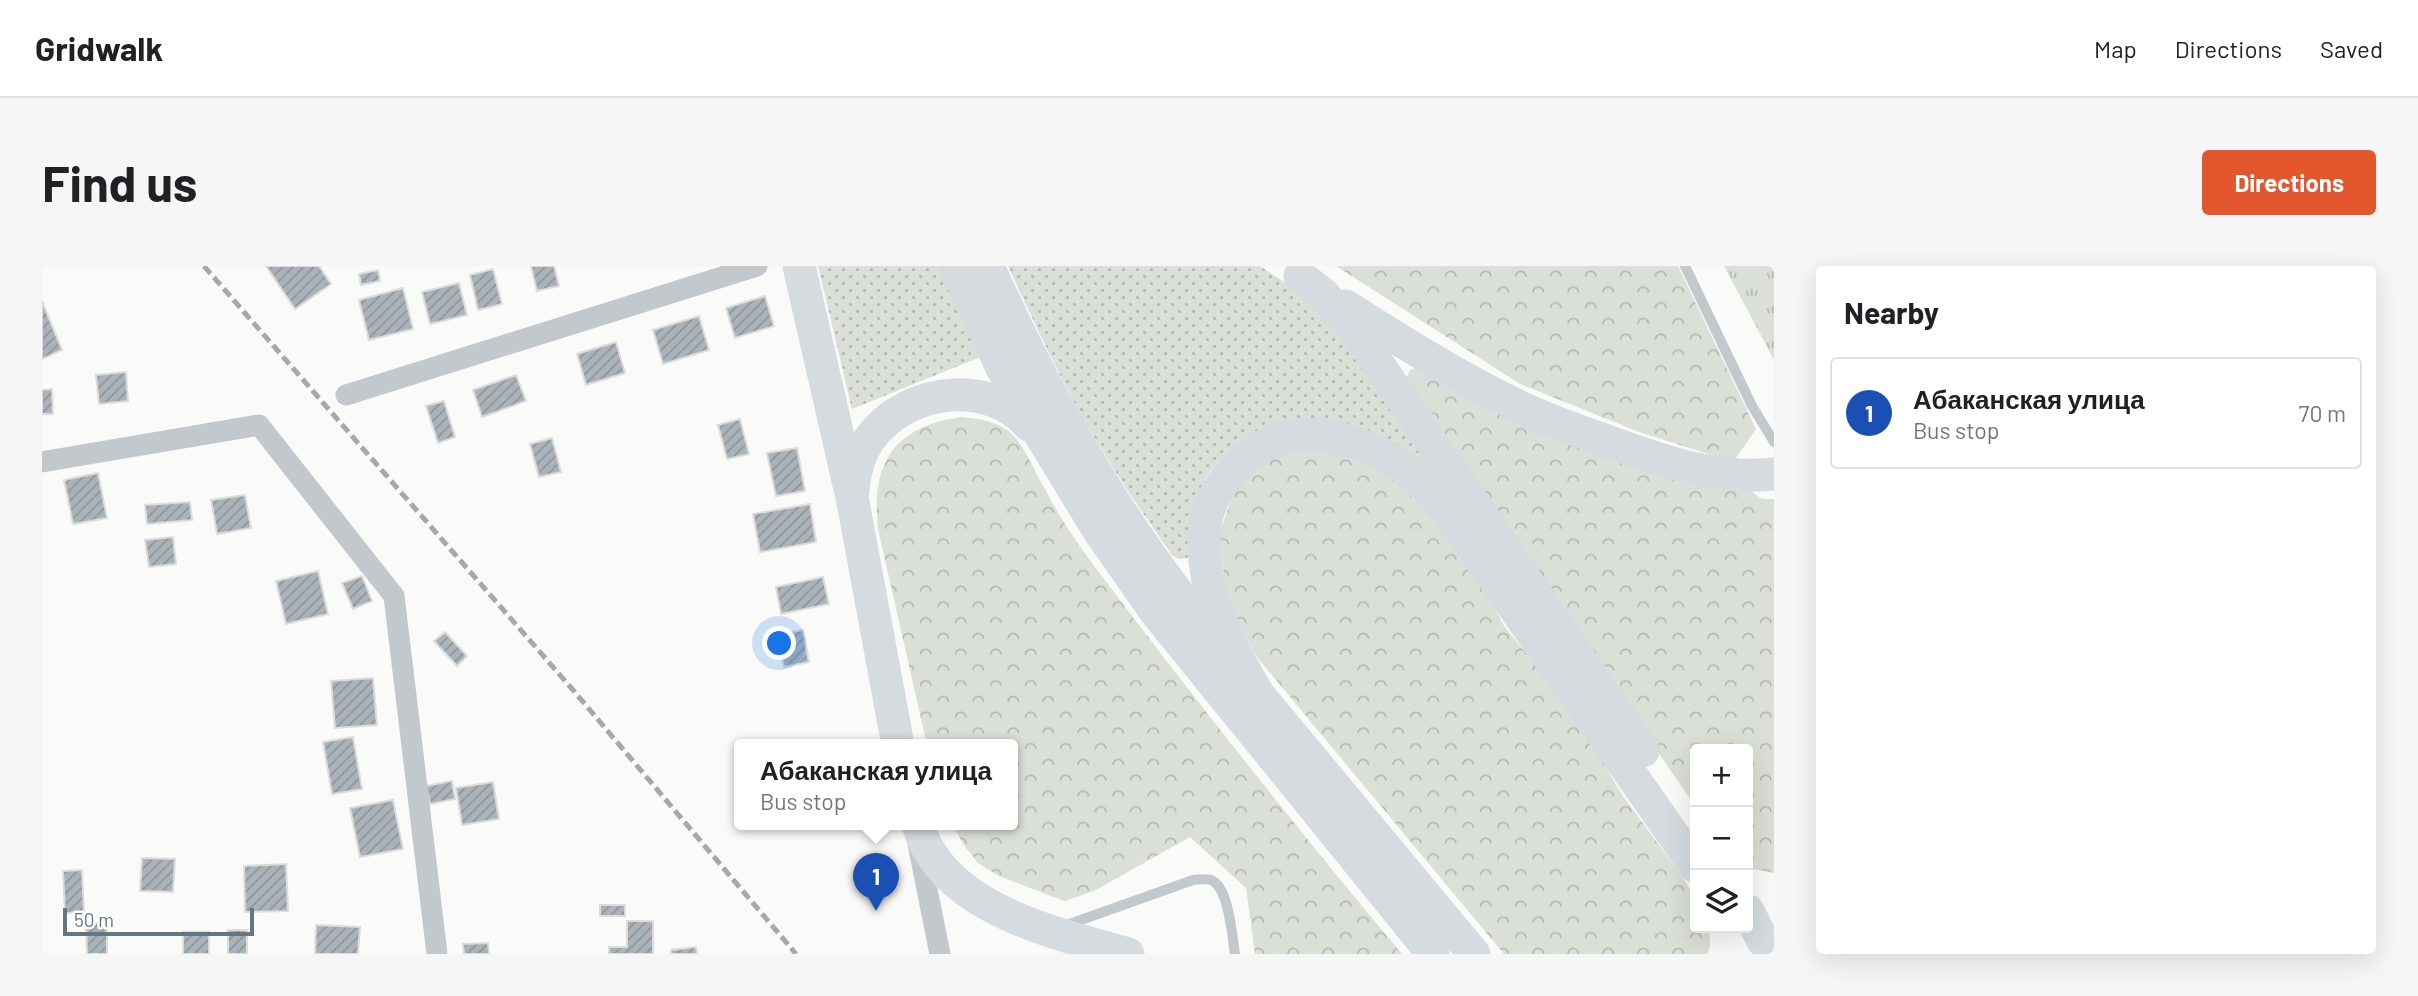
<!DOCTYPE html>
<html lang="en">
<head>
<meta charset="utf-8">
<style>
	body { margin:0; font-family:Barlow,sans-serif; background:#f6f6f6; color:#202124 }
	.controls { position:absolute; right:21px; bottom:21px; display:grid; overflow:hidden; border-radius:7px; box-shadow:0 7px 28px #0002 }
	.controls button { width:63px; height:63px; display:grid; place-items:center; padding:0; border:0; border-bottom:2px solid #e0e0e0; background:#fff; color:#202124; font:35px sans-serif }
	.scale { position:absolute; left:21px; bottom:18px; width:191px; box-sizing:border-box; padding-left:7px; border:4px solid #657683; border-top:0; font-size:19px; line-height:24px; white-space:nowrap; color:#657683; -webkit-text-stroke:5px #fff; paint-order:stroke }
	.you { position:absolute; left:738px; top:378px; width:24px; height:24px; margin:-18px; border:5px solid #fff; border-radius:50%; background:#1a73e8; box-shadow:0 0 0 10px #1a73e833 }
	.badge { display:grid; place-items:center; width:46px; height:46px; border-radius:50%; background:#e4572e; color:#fff; font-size:23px; font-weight:700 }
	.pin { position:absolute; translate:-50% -58px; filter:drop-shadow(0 2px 4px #0008) }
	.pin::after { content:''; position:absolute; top:37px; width:24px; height:21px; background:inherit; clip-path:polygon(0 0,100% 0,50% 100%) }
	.popup { position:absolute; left:692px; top:473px; width:284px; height:91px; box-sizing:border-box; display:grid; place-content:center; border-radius:7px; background:#fff; filter:drop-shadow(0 2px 5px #0005); font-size:23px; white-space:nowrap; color:#757577 }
	.popup b { font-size:26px; color:#202124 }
	.popup::after { content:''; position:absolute; left:50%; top:100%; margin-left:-14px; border:14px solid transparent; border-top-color:#fff }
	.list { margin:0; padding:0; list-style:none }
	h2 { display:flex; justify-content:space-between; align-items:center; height:91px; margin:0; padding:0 28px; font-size:30px }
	h2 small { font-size:23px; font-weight:400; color:#757577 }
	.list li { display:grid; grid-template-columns:46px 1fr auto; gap:21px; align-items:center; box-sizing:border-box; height:112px; margin:0 14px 14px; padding:0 14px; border:2px solid #e0e0e0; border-radius:7px }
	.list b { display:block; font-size:26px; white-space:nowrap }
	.list p { margin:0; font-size:23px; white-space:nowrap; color:#757577 }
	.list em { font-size:23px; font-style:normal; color:#757577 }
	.icon { flex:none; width:38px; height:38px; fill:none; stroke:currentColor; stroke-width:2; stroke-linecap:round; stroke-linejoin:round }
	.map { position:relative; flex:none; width:1732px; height:688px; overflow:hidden; border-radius:7px }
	header { display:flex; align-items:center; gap:42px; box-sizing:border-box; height:98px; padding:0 35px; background:#fff; border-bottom:2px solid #e0e0e0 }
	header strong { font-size:33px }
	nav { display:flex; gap:38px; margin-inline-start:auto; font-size:24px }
	.intro { display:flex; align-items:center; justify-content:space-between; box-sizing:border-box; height:168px; padding:0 42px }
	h1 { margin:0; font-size:49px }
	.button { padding:18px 32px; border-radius:7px; background:#e4572e; color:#fff; font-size:24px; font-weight:700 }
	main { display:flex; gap:42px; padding:0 42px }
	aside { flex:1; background:#fff; border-radius:7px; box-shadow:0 7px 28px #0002 }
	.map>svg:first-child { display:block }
</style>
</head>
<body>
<header>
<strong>Gridwalk</strong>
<nav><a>Map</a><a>Directions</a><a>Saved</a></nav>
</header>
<div class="intro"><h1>Find us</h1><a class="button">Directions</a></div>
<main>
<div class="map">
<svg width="1732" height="688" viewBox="0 0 1732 688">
	<defs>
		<pattern id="grass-dots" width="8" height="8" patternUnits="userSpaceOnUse" patternTransform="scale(1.75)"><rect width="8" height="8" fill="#dadfd7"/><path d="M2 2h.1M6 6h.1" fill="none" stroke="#b4b9b4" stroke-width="1.8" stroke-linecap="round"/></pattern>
		<pattern id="forest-crowns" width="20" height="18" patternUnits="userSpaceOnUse" patternTransform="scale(1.75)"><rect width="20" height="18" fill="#dadfd7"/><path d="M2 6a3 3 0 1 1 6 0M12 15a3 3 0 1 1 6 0" fill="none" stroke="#b4b9b4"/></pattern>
		<pattern id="park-tufts" width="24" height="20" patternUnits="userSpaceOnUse" patternTransform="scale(1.75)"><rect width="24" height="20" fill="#dadfd7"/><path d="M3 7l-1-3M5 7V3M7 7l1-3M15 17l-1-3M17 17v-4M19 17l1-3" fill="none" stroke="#b4b9b4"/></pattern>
		<pattern id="building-hatch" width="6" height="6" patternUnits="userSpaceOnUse" patternTransform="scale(1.75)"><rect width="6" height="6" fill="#aab3b9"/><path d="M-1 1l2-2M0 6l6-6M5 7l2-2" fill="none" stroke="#8e969c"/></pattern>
	</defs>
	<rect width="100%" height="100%" fill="#fafaf8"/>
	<path fill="url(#grass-dots)" d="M776,0H902L941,90L810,143Z
		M966,0H1218L1248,20L1286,51L1411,220L1204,171C1152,211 1156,226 1149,288L1145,292L1137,293L1130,289C1099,245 1069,201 1042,154C1014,104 990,52 966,0Z"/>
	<path fill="url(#forest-crowns)" d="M1294,0H1636L1714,163L1691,196L1597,166L1478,118Z
		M1378,98L1693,214L1720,233H1732V607L1706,602V483H1653V540L1362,117L1367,106Z
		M919,151C938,153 958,155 972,170C986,186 993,207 1004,225C1018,252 1035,277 1053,301C1152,433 1254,561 1360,688H1213L1204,622L1148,571L1052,625L1022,635L957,610L936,597L921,578L911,559H970V479H885L836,263C829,197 851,161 919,151Z
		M1260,182L1308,190L1339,204L1376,233L1442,322L1462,360L1505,413L1548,475L1581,530L1642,613L1653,632V662H1667L1668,680L1665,688H1462L1214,390L1187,340L1176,272L1192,225L1217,198L1231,189Z"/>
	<path fill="url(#park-tufts)" d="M1682,0H1732V94Z"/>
	<path fill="url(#building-hatch)" stroke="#dcdcda" stroke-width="2" d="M224,0H277L289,18L253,43Z
		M489,0H512L517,20L495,25Z
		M451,3L460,38L436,44L428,9Z
		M336,4L338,15L319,19L317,8Z
		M417,17L425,49L388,58L380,26Z
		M361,22L371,63L327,74L317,34Z
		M723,30L732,60L693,72L684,42Z
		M0,35L20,84L0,93Z
		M657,50L667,84L621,98L611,64Z
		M574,76L583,107L544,119L535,88Z
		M84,106L86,135L57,138L54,109Z
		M474,109L484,135L440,151L431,124Z
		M10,123L11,148H0V124Z
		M402,135L413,171L396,177L384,140Z
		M698,153L707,188L685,193L676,159Z
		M510,172L519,206L497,211L488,178Z
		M755,182L763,225L734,230L725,187Z
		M56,207L65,252L31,258L22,214Z
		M203,229L209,262L175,268L169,234Z
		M148,236L150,254L105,258L103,239Z
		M768,238L774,276L718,286L711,248Z
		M131,271L134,298L107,301L103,274Z
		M276,305L286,348L244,358L234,315Z
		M320,310L330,335L311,343L300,317Z
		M781,311L787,338L739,348L734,321Z
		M761,364L767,396L742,401L735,369Z
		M403,366L425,390L415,400L392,375Z
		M331,412L335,459L293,462L289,415Z
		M311,471L320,523L290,528L281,476Z
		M410,515L413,533L388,538L384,520Z
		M451,516L457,553L420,559L414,522Z
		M351,534L361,583L318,591L308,542Z
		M100,592L133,593L131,626L98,625Z
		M244,598L246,645L203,646L202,600Z
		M40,604L42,646L23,647L21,605Z
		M558,639H583V650H558Z
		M585,655H611V688H567V681H585Z
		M44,657H65V688H45Z
		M274,659L318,661L316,688H273Z
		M186,664H205V688H186Z
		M141,666H167V688H141Z
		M446,677L447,688H422L421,678Z
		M654,681L655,688H629V684Z"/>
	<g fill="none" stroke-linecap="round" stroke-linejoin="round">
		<path stroke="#c3c8cc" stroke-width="10" d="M1643,0L1710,140L1732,176
			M1022,660L1151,614C1156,614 1164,612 1169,614C1187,621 1190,670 1193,688"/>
		<path stroke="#c3c8cc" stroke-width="21" d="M304,129L715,0
			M0,196L217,159L352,330L395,688
			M876,578L898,688"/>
		<path stroke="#d6dbdf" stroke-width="33" d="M757,0L808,223
			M913,0L960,102L979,137L1057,265L1113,345L1391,688
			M946,0C985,87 1029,171 1082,251C1131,326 1189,396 1246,464C1308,539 1370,613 1432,688
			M1258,10L1282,29L1319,73L1601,485
			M1304,40C1361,77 1419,113 1480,142C1514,158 1550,170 1585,182C1632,199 1682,214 1732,208
			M1215,426C1185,376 1157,322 1163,262C1165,236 1182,211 1201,194C1213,184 1227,174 1243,171C1285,161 1339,182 1371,209C1384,220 1393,232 1404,244L1653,600
			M856,479L810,231C812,214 814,199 821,184C851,125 943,108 987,159
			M876,559C900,643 1013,667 1086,688
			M1706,645L1721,675"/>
		<path stroke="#a2aab0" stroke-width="5" stroke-dasharray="10 5" stroke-linecap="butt" d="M162,0L531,424L754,688"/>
	</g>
</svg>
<div class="controls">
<button>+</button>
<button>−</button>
<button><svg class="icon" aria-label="layers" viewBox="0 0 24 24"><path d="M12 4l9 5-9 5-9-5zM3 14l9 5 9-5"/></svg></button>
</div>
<div class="scale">50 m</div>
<div class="you"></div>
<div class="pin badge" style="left:834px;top:645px;background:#1a4fb4">1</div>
<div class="popup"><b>Абаканская улица</b>Bus stop</div>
</div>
<aside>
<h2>Nearby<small></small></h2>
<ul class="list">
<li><span class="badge" style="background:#1a4fb4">1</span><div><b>Абаканская улица</b><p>Bus stop</p></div><em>70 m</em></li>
</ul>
</aside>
</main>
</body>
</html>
